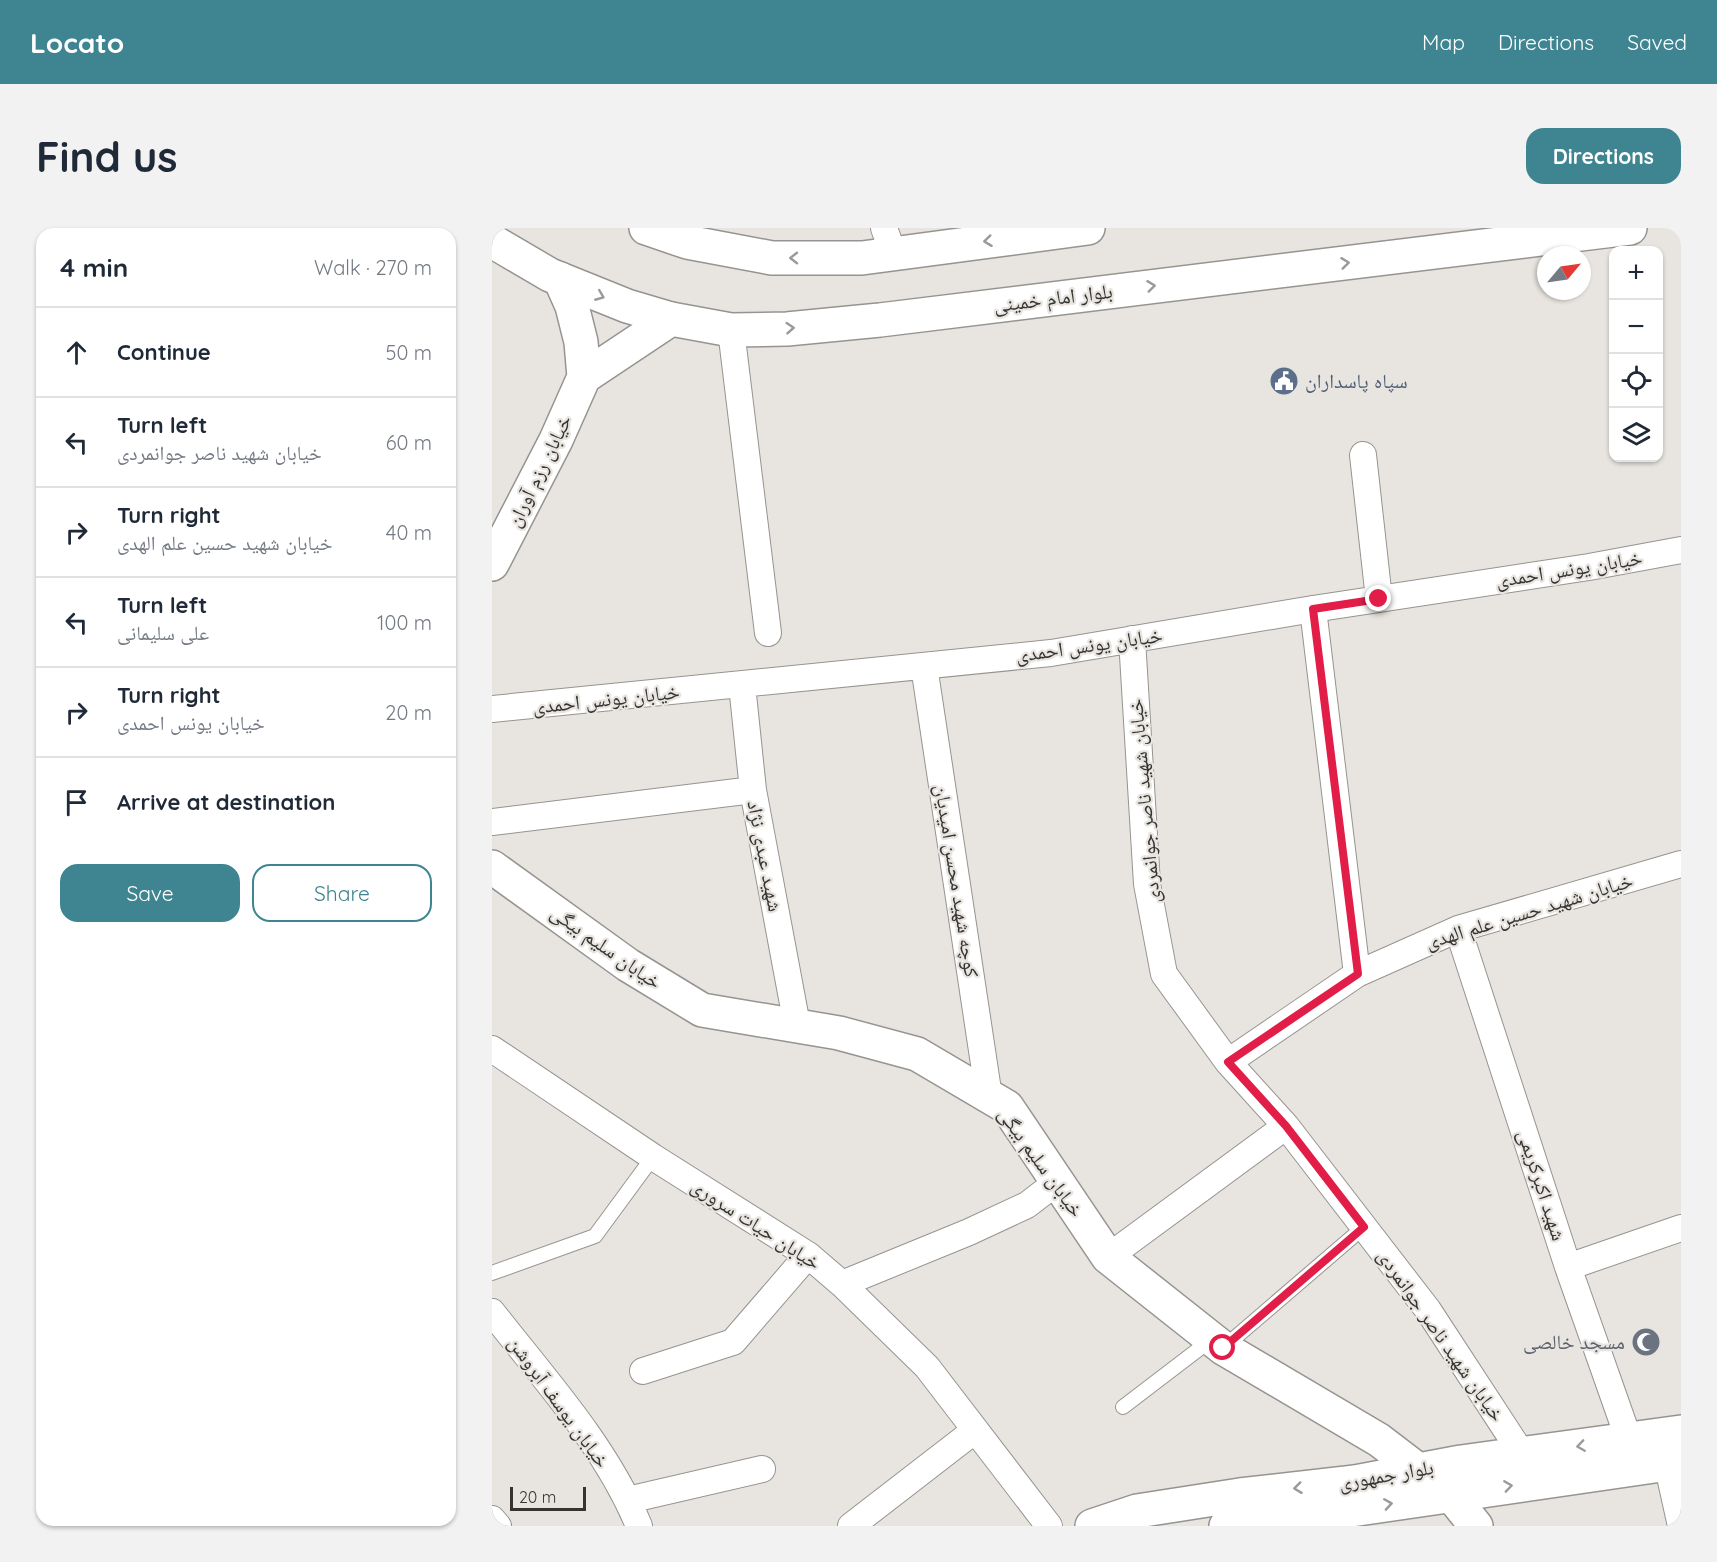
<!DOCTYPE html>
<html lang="en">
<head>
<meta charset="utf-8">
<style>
	body { margin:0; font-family:Quicksand,"Noto Naskh Arabic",sans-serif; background:#f2f2f3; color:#1f2937 }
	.controls { position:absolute; right:18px; top:18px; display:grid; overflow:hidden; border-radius:12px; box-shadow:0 2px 4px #0004 }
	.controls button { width:54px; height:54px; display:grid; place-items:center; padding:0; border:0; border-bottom:2px solid #e0e1e3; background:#fff; color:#1f2937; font:30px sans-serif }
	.compass { position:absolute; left:1045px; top:18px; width:54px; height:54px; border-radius:50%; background:#fff; box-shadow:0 2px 4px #0004; rotate:61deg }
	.scale { position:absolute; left:18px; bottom:15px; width:76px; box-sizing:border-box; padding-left:6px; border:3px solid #353433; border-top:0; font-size:16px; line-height:21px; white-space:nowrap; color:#353433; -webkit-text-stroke:4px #e8e5e0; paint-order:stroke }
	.stop { position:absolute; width:18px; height:18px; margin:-14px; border:4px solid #e11d48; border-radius:50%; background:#fff }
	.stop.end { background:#e11d48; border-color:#fff; box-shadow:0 2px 6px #0008 }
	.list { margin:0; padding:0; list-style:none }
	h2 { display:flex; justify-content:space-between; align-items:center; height:78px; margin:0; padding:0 24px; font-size:26px }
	h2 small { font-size:20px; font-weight:400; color:#747a83 }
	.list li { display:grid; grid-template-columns:39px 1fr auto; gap:18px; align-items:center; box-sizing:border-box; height:90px; padding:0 24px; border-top:2px solid #e0e1e3 }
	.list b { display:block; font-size:22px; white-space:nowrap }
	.list p { margin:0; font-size:20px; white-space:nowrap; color:#747a83 }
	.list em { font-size:20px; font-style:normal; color:#747a83 }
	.actions { display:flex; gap:12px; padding:18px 24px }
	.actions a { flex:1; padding:14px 0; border:2px solid #3f8591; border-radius:18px; text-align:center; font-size:21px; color:#3f8591 }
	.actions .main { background:#3f8591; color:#fff }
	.icon { flex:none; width:33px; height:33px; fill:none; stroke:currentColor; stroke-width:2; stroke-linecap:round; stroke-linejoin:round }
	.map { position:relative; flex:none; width:1189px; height:1298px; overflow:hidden; border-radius:18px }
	header { display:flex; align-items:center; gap:36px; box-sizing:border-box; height:84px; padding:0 30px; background:#3f8591; color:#fff }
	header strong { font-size:28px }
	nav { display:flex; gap:33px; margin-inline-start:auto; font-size:21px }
	.intro { display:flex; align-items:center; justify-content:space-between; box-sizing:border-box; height:144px; padding:0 36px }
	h1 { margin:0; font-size:42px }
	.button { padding:15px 27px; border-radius:18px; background:#3f8591; color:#fff; font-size:21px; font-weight:700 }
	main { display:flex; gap:36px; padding:0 36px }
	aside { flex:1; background:#fff; border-radius:18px; box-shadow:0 2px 4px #0004 }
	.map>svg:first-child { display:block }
</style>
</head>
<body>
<header>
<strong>Locato</strong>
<nav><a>Map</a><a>Directions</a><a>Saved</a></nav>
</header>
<div class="intro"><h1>Find us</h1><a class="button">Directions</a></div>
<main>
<aside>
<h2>4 min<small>Walk · 270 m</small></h2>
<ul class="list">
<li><svg class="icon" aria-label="ahead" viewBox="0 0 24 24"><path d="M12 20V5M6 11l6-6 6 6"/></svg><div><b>Continue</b></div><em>50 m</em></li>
<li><svg class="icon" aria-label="left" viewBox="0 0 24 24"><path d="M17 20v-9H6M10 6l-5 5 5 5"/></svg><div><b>Turn left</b><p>خیابان شهید ناصر جوانمردی</p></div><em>60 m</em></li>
<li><svg class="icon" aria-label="right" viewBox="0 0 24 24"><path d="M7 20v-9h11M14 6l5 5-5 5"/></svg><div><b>Turn right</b><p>خیابان شهید حسین علم الهدی</p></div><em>40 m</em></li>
<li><svg class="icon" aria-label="left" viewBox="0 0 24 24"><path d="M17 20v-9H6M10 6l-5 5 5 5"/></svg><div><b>Turn left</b><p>علی سلیمانی</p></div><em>100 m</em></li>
<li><svg class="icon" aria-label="right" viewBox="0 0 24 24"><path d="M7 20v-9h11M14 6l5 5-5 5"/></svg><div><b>Turn right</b><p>خیابان یونس احمدی</p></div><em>20 m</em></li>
<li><svg class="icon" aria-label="arrive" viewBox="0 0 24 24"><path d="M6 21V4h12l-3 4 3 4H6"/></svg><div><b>Arrive at destination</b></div></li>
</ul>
<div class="actions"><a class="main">Save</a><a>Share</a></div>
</aside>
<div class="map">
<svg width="1189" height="1298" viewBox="0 0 1189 1298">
	<rect width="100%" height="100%" fill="#e8e5e0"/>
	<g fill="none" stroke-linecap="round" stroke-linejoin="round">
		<g stroke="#969490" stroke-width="16">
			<path id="service" d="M0,1045L103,1008L161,929
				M731,1120L872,999
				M631,1179L720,1111"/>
		</g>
		<g stroke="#969490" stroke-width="28">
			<path id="minor" d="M392,0L401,25
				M239,102L276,405
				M871,227L887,371
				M821,381L865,746
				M640,411L655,656L672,746L736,834L794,898L936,1082L1030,1226
				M432,438L497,869
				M250,457L261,562L305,797
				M0,481L559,425L821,381L1097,339L1189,322
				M0,594L261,562
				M966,701L1076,1039L1137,1212
				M0,821L161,929L316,1027L350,1056L435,1139L557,1298
				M736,834L865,746L966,701L1189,636
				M616,1029L794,898
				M1076,1039L1189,1000
				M350,1056L477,1004L535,977L565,954
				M0,1084C53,1152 114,1218 147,1298
				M151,1143L241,1114L316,1027
				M1175,1235L1189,1298
				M136,1272L270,1241
				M0,1291L6,1298
				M359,1298L482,1203"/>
		</g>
		<g stroke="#969490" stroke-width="36">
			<path id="tertiary" d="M92,149L179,91
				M0,336L64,212L92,149L89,114L80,78L68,51
				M0,639L136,737L210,782L347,805L425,826L515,879L616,1029L731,1120L887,1212L959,1267L984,1298
				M600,1298L645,1283L748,1267L863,1254L969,1234L1189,1204
				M734,1298L859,1282L1189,1234"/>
		</g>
		<g stroke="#969490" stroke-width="36">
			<path id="secondary" d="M154,0L195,14L280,30H370L596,0
				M0,13L58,47L135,78L179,91L239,102L295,101L388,92L1138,0"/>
		</g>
		<use href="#service" stroke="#fff" stroke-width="14"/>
		<use href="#minor" stroke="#fff" stroke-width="26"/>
		<use href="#tertiary" stroke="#fff" stroke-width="33"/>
		<use href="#secondary" stroke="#fff" stroke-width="33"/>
	</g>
	<defs><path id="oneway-chevron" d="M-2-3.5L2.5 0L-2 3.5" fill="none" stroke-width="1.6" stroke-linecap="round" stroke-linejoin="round" transform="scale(1.5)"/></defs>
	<g stroke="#9a9a99">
		<use href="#oneway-chevron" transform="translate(496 13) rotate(173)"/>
		<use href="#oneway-chevron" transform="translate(302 30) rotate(180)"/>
		<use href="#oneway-chevron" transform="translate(853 35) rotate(-7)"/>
		<use href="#oneway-chevron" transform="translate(659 58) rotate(-7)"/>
		<use href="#oneway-chevron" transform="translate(108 68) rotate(22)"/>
		<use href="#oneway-chevron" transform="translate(298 100) rotate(-4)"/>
		<use href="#oneway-chevron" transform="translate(1089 1218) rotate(172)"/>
		<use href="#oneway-chevron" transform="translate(1016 1258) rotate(-8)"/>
		<use href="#oneway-chevron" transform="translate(806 1260) rotate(173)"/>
		<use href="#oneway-chevron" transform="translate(896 1276) rotate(-9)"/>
	</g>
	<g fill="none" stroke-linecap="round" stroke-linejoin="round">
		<path stroke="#e11d48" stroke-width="8" d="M731,1120L872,999L794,898L736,834L866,746L821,381L887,371"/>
	</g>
	<defs>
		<g id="civic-disc" transform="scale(1.5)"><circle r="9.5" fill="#5c6f8a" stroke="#e8e5e0"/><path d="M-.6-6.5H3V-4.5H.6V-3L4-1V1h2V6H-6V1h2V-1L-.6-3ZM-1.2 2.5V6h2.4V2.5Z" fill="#fff"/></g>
		<g id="mosque-disc" transform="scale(1.5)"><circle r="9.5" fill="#6b7280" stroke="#e8e5e0"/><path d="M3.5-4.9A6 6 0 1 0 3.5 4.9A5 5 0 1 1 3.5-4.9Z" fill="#fff"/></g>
	</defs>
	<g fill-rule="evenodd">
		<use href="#civic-disc" x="792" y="153"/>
		<use href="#mosque-disc" x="1154" y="1114"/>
	</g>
	<g text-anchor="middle" stroke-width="4.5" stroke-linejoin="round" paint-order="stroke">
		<g font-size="20" fill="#353433" stroke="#e8e5e0">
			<text transform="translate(561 70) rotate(-7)" y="7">بلوار امام خمینی</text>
			<text transform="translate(47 243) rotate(-64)" y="7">خیابان رزم آوران</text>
			<text transform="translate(1077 341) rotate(-9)" y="7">خیابان یونس احمدی</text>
			<text transform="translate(597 417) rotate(-8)" y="7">خیابان یونس احمدی</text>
			<text transform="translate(114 471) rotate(-6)" y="7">خیابان یونس احمدی</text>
			<text transform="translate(652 573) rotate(-95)" y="7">خیابان شهید ناصر جوانمردی</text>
			<text transform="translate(273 628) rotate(79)" y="7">شهید عبدی نژاد</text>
			<text transform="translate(465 653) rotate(81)" y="7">کوچه شهید محسن امیدیان</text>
			<text transform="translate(1037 683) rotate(-17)" y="7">خیابان شهید حسین علم الهدی</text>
			<text transform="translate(114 719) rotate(35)" y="7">خیابان سلیم بیگی</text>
			<text transform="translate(549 934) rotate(54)" y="7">خیابان سلیم بیگی</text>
			<text transform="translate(1050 957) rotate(72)" y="7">شهید اکبرکریمی</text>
			<text transform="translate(264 996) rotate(33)" y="7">خیابان حیات سروری</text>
			<text transform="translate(949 1107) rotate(55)" y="7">خیابان شهید ناصر جوانمردی</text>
			<text transform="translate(67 1174) rotate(54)" y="7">خیابان یوسف آبروشن</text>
			<text transform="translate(894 1247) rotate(-10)" y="7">بلوار جمهوری</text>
		</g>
		<g font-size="20" fill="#4e5e75" stroke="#e8e5e0" text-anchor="start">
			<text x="813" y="160">سپاه پاسداران</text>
		</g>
		<g font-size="20" fill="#5b616d" stroke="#e8e5e0" text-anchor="end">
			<text x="1133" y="1121">مسجد خالصی</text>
		</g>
	</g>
</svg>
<div class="controls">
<button>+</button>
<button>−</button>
<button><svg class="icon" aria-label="locate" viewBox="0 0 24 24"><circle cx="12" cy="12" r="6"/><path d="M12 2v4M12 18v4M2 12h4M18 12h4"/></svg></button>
<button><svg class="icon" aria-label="layers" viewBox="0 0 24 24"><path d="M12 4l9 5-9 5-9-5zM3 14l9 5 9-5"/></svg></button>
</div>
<svg class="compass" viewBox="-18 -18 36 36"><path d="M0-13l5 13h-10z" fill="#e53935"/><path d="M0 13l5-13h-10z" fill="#747a83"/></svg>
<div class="scale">20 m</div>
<div class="stop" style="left:731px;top:1120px"></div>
<div class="stop end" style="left:887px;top:371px"></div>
</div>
</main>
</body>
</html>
